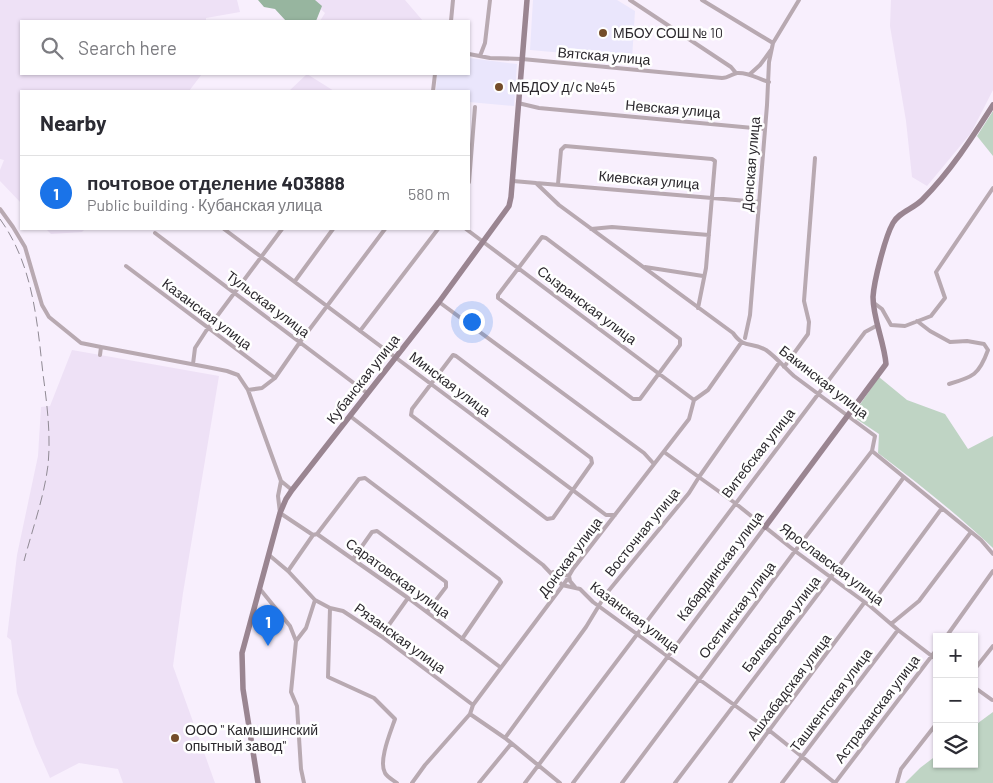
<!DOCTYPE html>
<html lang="en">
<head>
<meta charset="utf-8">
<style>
	body { margin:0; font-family:Barlow,sans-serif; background:#f2f2f3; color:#2b2b33 }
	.controls { position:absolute; right:15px; bottom:15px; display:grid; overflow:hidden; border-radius:0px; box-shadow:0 1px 4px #0004 }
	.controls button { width:45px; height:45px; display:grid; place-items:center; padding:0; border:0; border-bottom:1px solid #e1e1e2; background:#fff; color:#2b2b33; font:25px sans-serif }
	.you { position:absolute; left:471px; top:321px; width:18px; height:18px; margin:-12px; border:4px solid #fff; border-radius:50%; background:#1a73e8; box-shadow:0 0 0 8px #1a73e833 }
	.badge { display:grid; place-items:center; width:32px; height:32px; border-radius:50%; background:#1a73e8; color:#fff; font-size:16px; font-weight:700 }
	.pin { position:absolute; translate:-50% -41px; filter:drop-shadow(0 1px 2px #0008) }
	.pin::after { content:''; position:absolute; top:26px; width:18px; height:15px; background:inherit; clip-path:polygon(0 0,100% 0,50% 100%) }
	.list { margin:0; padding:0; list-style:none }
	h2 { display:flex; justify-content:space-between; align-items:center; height:65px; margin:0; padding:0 20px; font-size:21px }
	h2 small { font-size:16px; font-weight:400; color:#7c7c81 }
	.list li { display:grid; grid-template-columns:32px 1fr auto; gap:15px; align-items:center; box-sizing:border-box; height:75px; padding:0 20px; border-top:1px solid #e1e1e2 }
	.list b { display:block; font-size:19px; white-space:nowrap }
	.list p { margin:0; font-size:16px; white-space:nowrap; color:#7c7c81 }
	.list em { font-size:16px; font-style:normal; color:#7c7c81 }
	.icon { flex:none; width:28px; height:28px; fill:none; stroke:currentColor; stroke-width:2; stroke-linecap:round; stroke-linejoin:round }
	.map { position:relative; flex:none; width:993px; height:783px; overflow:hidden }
	.search { position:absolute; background:#fff; box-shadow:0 1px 4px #0004; left:20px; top:20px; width:450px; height:55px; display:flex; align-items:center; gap:12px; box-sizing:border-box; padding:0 18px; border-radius:0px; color:#7c7c81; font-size:19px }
	.panel { position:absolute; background:#fff; box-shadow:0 1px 4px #0004; left:20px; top:90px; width:450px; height:140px; border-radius:0px }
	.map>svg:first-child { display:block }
</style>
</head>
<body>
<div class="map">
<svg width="993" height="783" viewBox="0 0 993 783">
	<rect width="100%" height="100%" fill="#f8effd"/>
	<path fill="#eee1f6" d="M0,0H237L240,12L206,18V21H21V74H202L189,91H21V203L0,181V170L4,160L0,159Z
		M311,0H405L423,21H320L325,13Z
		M891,0H993V90L971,133L927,186L912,177L906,121L890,26Z
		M307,74L334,91H289Z
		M46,229H85L82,232L51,234Z
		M72,350L219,376L183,593L173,666L215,783H123L118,769L79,763L50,778L35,744L17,693L11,640L7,637L17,555L38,456L41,407L50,406Z"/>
	<path fill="#eae6fc" d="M533,0H617L635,11L632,59L530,50Z
		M469,58L517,64L514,106L469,102V91H436L437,74H469Z"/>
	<path fill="#bfd4c4" d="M993,111V156L977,136Z
		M879,377L907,400L945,414L968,449L993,436V548C957,514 918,483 878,453L879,434L852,416Z
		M993,712V783H905L920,768L937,755V764H974V726Z"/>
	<path fill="#97b59f" d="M258,0H315L322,6L316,21H286L275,9L264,7Z"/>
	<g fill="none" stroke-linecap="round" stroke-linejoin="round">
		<path stroke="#b8a9b1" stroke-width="4" d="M630,0L731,67L736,73
			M702,0L773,43
			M451,21L453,0
			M469,54L490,58L522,59L722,78C728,78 732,74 737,73C749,72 758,79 769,82
			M480,56L485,43L490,0
			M750,74L760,65L771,50
			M433,91L435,74
			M518,103L539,108L765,129
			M513,181L536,183L559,205L733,333C745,350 751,341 766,350C776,357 785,368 794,376C821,396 848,416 875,436L872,451L981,540L993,554
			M469,182L475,107
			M536,183L759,202
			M558,184L561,150L565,146L712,159L715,161L706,268L698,308
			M0,209L13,227L25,247L42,305L49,317L81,343L101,347
			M224,229L606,515H615
			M466,229L694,400
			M591,229L612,227L709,235
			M155,233L367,393
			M542,237L546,238L680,339V345L640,399H633L498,298V295Z
			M126,266L275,378
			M645,267L703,276
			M295,281L333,229
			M439,302L644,453L654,464
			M874,303L882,309L891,325L905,326L931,316L945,298L936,272L993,188
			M917,321L930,331L950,342L967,341L984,344L988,350C979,375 973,377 949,384
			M360,331L438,229
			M745,338L750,315L767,105L769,62L773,43L799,0
			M100,355L101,347L207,367L227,371L238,375L248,390L281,481L278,496L280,513L313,535L317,534L408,598L500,667
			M453,355L456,356L591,458L592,463L553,518L547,519L411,415L412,409Z
			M193,364L195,348L206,331L282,229
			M784,367L808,334L809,322L804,301L815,158
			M248,390L262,388L275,378L300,342L385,229
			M350,416L543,565L562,585L580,589L593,602L770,731L835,783
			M664,452L735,503L795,551L870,606L898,630L937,660
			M281,481L292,490
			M317,534L359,479L365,478L499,579L501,582L462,639
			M269,555L288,571L315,600L330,608L343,611L381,636L473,705
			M353,559L372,532L377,531L446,582V587L427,612
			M288,571L313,535
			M553,572L569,576L570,581L575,587
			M260,589L290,626L296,641L291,692L297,706L301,769L304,783
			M870,606L942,508
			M330,608L328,677L374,698L395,719C391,731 378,761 385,773C387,777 393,780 397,783
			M891,624L919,601L971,532
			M381,636L408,598
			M946,637L993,571
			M296,641L306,628L315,600
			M974,670L993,646
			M974,687L992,700
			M470,714L505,738L560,783
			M505,738L586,627L606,594L689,493L699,477L779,363
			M412,783L425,765L470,714L473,705L566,581L573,569L689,419L694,400L708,390L741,343
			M479,783L511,744
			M525,783L865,332L878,325
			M573,783L765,527
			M622,783L795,551L872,451
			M675,783L831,577L904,477
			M730,783L864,603
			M782,783L898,630
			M835,783L937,649
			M897,783L901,769L937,723"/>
		<path stroke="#9a8591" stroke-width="5.5" d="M765,527L886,364C884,341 873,319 873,297C874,281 885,237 893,223C899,212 913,209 922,200C950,172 972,138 993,105
			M258,783L243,689L242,653L280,513L286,499L292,490L439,302L509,206L511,197L527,0"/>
		<path stroke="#908a94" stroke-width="1" stroke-dasharray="10 5" stroke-linecap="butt" d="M0,219C33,265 37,320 43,374C47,404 51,435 48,465C44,498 32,530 24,561"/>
	</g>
	<g fill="#744d2a" stroke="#fff" stroke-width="2">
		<circle cx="603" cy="33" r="5"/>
		<circle cx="499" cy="87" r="5"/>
		<circle cx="175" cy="738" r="5"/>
	</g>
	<g text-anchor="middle" stroke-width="5" stroke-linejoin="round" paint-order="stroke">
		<g font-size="14" fill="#2b282d" stroke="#fff" text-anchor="start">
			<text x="613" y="38">МБОУ СОШ № 10</text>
			<text x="509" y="92">МБДОУ д/с №45</text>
			<text x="185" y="735">ООО " Камышинский<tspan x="185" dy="16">опытный завод"</tspan></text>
		</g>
		<g font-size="14" fill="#2b282d" stroke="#fff">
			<text transform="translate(604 56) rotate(5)" y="5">Вятская улица</text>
			<text transform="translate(673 109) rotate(5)" y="5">Невская улица</text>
			<text transform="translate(751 164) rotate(-85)" y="5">Донская улица</text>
			<text transform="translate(649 180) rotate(5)" y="5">Киевская улица</text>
			<text transform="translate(268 304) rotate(37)" y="5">Тульская улица</text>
			<text transform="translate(587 305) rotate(37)" y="5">Сызранская улица</text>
			<text transform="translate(207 314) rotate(37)" y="5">Казанская улица</text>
			<text transform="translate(363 379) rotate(-52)" y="5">Кубанская улица</text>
			<text transform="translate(824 382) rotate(38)" y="5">Бакинская улица</text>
			<text transform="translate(450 384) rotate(37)" y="5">Минская улица</text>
			<text transform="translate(758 453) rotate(-52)" y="5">Витебская улица</text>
			<text transform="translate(642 532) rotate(-51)" y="5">Восточная улица</text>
			<text transform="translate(570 557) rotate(-53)" y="5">Донская улица</text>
			<text transform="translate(832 564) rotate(37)" y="5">Ярославская улица</text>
			<text transform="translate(720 566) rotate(-53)" y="5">Кабардинская улица</text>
			<text transform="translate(398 578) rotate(36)" y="5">Саратовская улица</text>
			<text transform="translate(737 610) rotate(-53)" y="5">Осетинская улица</text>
			<text transform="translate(635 617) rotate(37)" y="5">Казанская улица</text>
			<text transform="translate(781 624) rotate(-52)" y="5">Балкарская улица</text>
			<text transform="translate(400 638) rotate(36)" y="5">Рязанская улица</text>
			<text transform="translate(789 687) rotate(-53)" y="5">Ашхабадская улица</text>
			<text transform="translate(831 700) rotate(-53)" y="5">Ташкентская улица</text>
			<text transform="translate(877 709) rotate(-53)" y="5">Астраханская улица</text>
		</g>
	</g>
</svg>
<div class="controls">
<button>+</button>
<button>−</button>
<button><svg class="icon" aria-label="layers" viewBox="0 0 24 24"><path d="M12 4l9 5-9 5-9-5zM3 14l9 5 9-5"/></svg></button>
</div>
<div class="you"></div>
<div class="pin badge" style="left:268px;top:646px">1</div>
<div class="search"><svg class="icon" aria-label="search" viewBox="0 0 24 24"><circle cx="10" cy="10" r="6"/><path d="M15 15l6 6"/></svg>Search here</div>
<section class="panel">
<h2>Nearby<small></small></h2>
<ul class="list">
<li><span class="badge">1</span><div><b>почтовое отделение 403888</b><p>Public building · Кубанская улица</p></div><em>580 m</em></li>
</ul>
</section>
</div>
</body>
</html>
